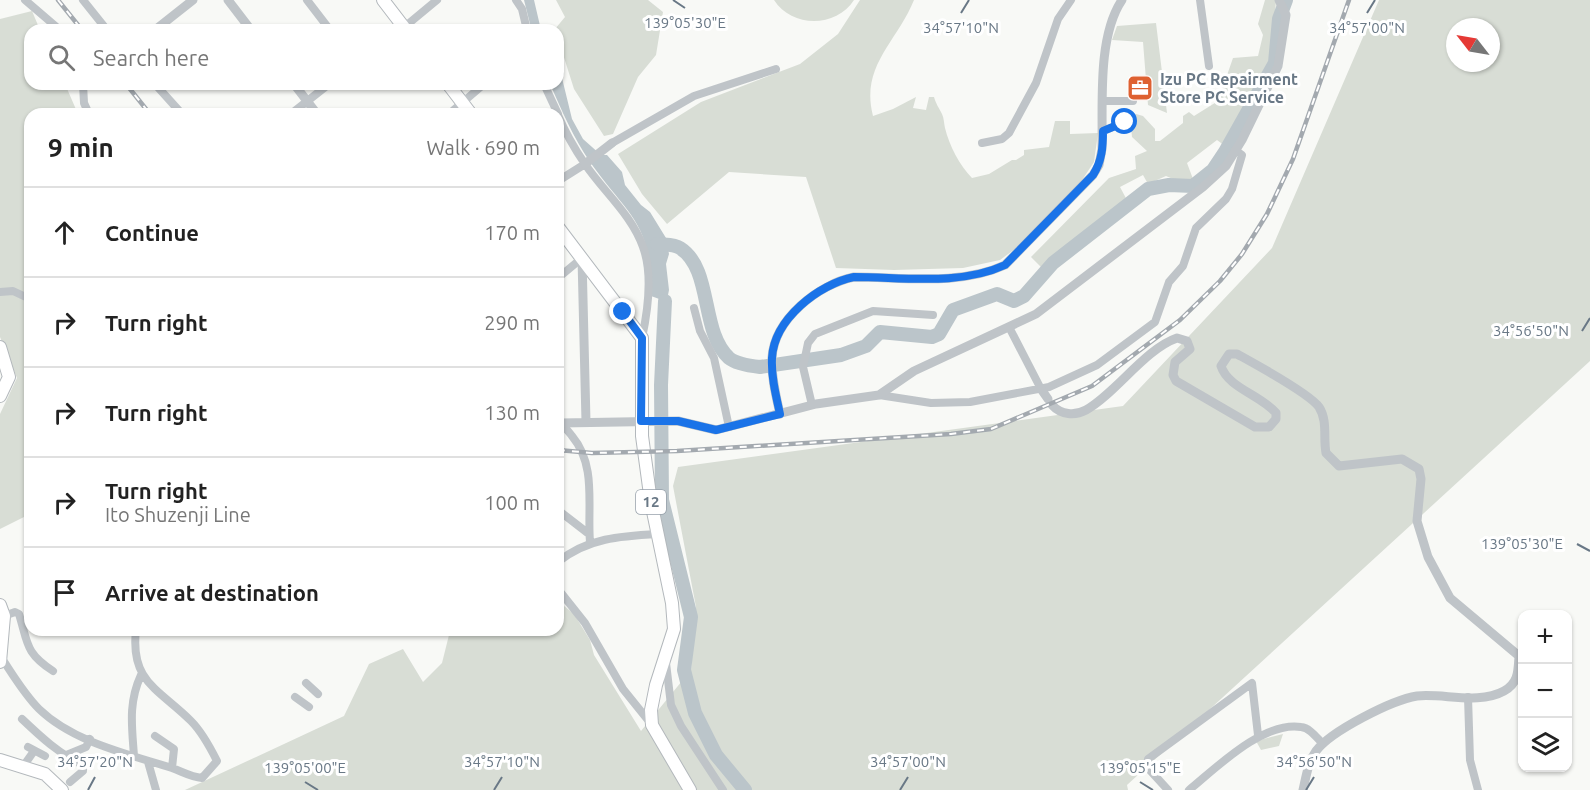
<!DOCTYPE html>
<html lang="en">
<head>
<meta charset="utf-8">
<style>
	body { margin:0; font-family:Ubuntu,sans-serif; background:#f2f2f2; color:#222 }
	.controls { position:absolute; right:18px; bottom:18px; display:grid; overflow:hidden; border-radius:12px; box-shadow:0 2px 4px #0004 }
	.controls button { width:54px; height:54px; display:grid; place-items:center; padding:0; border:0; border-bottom:2px solid #e0e0e0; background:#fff; color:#222; font:30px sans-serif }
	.compass { position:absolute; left:1446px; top:18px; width:54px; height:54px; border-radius:50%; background:#fff; box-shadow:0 2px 4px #0004; rotate:301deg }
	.stop { position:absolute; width:18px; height:18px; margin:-14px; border:4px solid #1a73e8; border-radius:50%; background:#fff }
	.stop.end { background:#1a73e8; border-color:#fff; box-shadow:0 2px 6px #0008 }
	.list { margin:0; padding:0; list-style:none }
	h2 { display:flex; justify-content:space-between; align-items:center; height:78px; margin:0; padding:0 24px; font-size:26px }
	h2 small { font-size:20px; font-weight:400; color:#767676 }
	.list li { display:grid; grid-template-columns:39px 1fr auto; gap:18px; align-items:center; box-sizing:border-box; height:90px; padding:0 24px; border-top:2px solid #e0e0e0 }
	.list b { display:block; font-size:22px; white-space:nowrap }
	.list p { margin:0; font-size:20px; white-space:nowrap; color:#767676 }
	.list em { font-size:20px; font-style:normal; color:#767676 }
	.icon { flex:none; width:33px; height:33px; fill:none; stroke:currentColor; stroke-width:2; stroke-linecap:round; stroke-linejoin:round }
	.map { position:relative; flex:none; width:1590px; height:790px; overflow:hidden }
	.search { position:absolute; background:#fff; box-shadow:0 2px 4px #0004; left:24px; top:24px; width:540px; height:66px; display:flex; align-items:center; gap:15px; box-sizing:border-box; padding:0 21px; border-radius:18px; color:#767676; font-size:22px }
	.panel { position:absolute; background:#fff; box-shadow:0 2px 4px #0004; left:24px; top:108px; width:540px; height:528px; border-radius:18px }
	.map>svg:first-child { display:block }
</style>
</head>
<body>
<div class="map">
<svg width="1590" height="790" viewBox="0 0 1590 790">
	<rect width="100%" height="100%" fill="#f8f9f6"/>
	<path fill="#d8ddd5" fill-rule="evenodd" d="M556,0H648L663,12L656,55L638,77L613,134L604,136L574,89L555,29L565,17Z
		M774,0H854C836,28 792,28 774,0Z
		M860,0H914C897,42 860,66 873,116L893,109L916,97L913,108L926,110L929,97H934C936,104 939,108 942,114C944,118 944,124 945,128C949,145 960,166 972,178L989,174L1012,160H1016L1024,155V150L1049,147L1055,121H1070V134L1098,133L1094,162L1076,189L1019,246L1000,260L963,268L894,270L836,268L806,177L729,172L667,224L642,194L618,154L701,102L800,64L838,34Z
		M1265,0H1276L1272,62L1225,146L1217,140L1187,163L1193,179L1180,182L1166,176L1148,184L1143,175L1120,187L1128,202L1053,259L1043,269L1031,257L1109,178L1136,169L1135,156L1147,151L1132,137L1130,118L1136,114L1143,116L1155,129V141H1160L1183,123V116L1189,112L1194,116L1218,101L1233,58L1258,56L1263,35L1258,24Z
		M1379,0H1590V361L1127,785L1128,790H185L344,716L369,664L403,649L423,682L442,663L449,635L454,630H558V601L574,614L590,640L594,655L641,731L691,670L696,607L673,486L678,467L1123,406L1272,248ZM1455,27H1491V63H1455Z
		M32,11L40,30H30V84H65L78,114H30V514L0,529V414L17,378L0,337V19Z
		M1156,23L1167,113L1148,105L1143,42L1112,40L1117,26Z
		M1283,734L1279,746L1261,750L1256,741Z"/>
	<path fill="#bbc5ca" d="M524,0H534L541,30L531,28Z
		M558,55L562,59L564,73L562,78L572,119L583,139L601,155H607L622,172L625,185L641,205L650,212L666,238L669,254L666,264L669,290L662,325V300L651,296C652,221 628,216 590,162C573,137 562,111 550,84H558Z"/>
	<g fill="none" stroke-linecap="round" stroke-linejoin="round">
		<path stroke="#bbc5ca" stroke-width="14" d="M657,244C664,245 674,244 680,248C713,269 700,332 729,358C736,364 751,366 760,367L841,355L866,346L880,332L932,337L939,334L953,310L997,294L1014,301L1024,296L1053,263L1148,189L1169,185L1193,186L1213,170L1225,152L1275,63L1279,19L1286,0
			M665,301L661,385L662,500L691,617L684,670L695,713L716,755L745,790"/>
		<g stroke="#b3b8bc" stroke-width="14">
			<path id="primary" d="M383,0L406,30
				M448,84L471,114
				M558,227L642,338V436L651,502L672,603L674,629L656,685L651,710L652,725L690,790
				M0,347L9,377L0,396
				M0,605L4,616L0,662
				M0,760L45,774L62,790"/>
		</g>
		<path stroke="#bfc4c8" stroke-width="8" d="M25,0L60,30
			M83,0L107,30
			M307,0L330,30
			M516,0L522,9L527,30
			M1200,0L1209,66
			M402,29L437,0
			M83,84L84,103L89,114
			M155,84L182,114
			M544,84L558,114
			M1103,101H1133L1134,84
			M291,114L329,84
			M449,114L484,84
			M558,115C565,132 574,148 585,164C603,191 632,215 643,247C653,274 648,310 642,338
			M1103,131L1125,122
			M612,143L694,96L776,69
			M982,143L1002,139L1009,133L1036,83L1058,19L1071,0
			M558,181L585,164
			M558,278L582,258
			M0,292L13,291L30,299
			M694,308L700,331L714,358L729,427
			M1009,327L1041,389
			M879,395L931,403L970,402L1049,387L1097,365L1155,322L1169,282L1183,266L1196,228L1226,199L1232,189L1242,155L1235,150
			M812,405L803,367L808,343L815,334L873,311L933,315
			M559,424C564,425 568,431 572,436C597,466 587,506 590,542
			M558,510L589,534
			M558,562C587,538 621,536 658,534
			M558,589L585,623L623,689L652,725
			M4,616L15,612L19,614C28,643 25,653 53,671
			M1,657C13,675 24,694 39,709C73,742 128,754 172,768C183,772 191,777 202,778L217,761C210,747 202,732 191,721C159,689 130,682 136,630
			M666,663L671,705L681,726L723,790
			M306,683L318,694
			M295,697L309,707
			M1468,697L1470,760L1478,790
			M22,719C41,737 59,754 83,765V771L70,782
			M155,736L174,749L172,768
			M28,747L45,756
			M64,756L86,747L90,739
			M134,756C132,727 128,703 141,675
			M148,762L156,790
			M22,768L34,751
			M1168,790L1147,767L1148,759L1252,683L1258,735
			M1189,790C1216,768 1263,721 1301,727C1310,728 1316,737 1323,744"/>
		<path stroke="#bfc4c8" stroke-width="9" d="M228,0L251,30
			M155,30L193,0
			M294,84L317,114
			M84,85L85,84
			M585,164L612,143
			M582,258L586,422
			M1041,389L1048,399
			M1052,405C1061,415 1075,416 1086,410C1116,393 1145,349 1177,338L1187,341L1190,349L1175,362L1173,375L1176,381L1255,427H1269L1276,419V413C1261,395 1228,388 1221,366L1229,354H1237C1255,364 1309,393 1319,407C1328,421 1323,438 1326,453L1339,466L1402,459L1419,469L1421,479L1417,521L1428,557L1450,598L1519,656C1518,670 1519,683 1504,691C1479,705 1443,693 1417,696C1392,700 1331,731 1316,751C1308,762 1306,777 1303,790
			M780,414C776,396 771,376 772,358C774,319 819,284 854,277C903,277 960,286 1005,265L1093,175L1099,165L1102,149C1103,105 1097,37 1122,0
			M558,419L561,423L678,421L716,430L816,404L879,395L914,371L1036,314L1203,187L1226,166L1242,140L1278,66L1286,15L1279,0"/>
		<use href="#primary" stroke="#fff" stroke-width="12"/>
		<g stroke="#a3a9af" stroke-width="4.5">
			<path id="rail" d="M58,0L82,30
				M126,84L150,114
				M558,450L592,453L677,451L951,434L991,429L1092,386L1180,320L1220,281L1242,254L1267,214L1293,159L1349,0"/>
		</g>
		<use href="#rail" stroke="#fff" stroke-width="2" stroke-dasharray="7" stroke-linecap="butt"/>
	</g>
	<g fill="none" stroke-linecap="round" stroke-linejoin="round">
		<path stroke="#1a73e8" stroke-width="8" d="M623,312L642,338L641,421H678L716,430L780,414C776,396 771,376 772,358C774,319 819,284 854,277C903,277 960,286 1005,265L1093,175C1102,161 1103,147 1103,131L1125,122"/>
	</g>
	<path fill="none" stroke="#697886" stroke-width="2" d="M673,0L685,8M961,13L969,0M1367,13L1375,0M1582,331L1590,318M1577,544L1590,551M305,782L318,790M1140,782L1153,790M88,790L95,777M494,790L502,777M900,790L908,777M1306,790L1314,777"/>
	<defs>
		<g id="office-square" transform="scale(1.35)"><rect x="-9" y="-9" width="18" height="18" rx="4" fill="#de6131" stroke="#fff"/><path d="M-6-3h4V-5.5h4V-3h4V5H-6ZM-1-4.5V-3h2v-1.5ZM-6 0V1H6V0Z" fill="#fff"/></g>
	</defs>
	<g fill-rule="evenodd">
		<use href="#office-square" x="1140" y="88"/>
	</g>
	<g text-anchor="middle" stroke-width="6" stroke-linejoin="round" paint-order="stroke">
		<rect fill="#fff" stroke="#96a0aa" stroke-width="1.5" x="636" y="490" width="30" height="24" rx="4.5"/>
		<g font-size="15" font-weight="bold" fill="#697886">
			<text x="651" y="507">12</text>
		</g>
		<g font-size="16" font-weight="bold" fill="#697886" stroke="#fff" text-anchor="start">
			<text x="1160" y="85">Izu PC Repairment<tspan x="1160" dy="18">Store PC Service</tspan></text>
		</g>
	</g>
	<g font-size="15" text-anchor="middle" fill="#697886" stroke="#fff" stroke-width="6" stroke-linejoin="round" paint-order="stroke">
		<text x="685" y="28">139°05'30"E</text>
		<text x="961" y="33">34°57'10"N</text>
		<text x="1367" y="33">34°57'00"N</text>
		<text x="1531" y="336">34°56'50"N</text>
		<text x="1522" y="549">139°05'30"E</text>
		<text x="95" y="767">34°57'20"N</text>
		<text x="502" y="767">34°57'10"N</text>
		<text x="908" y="767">34°57'00"N</text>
		<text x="1314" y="767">34°56'50"N</text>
		<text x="305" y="773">139°05'00"E</text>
		<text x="1140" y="773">139°05'15"E</text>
	</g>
</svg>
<div class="controls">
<button>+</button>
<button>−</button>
<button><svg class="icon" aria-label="layers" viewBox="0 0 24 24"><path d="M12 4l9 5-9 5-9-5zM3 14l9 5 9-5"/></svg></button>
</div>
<svg class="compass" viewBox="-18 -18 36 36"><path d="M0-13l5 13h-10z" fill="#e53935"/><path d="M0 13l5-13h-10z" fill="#767676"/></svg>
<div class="stop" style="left:1125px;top:122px"></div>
<div class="stop end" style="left:623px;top:312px"></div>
<div class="search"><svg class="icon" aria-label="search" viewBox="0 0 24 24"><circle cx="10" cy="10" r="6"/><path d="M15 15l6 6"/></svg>Search here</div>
<section class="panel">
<h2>9 min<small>Walk · 690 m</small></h2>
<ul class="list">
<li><svg class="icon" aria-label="ahead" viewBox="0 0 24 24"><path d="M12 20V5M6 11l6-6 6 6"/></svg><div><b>Continue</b></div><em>170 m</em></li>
<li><svg class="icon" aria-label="right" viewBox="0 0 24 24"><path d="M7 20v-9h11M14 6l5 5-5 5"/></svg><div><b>Turn right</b></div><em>290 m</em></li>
<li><svg class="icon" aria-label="right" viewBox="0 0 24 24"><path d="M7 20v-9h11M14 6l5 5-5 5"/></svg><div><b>Turn right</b></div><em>130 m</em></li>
<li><svg class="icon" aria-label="right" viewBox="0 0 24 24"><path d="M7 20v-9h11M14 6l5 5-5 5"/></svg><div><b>Turn right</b><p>Ito Shuzenji Line</p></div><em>100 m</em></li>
<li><svg class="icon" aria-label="arrive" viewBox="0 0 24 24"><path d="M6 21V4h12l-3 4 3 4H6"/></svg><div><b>Arrive at destination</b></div></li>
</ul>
</section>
</div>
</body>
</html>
